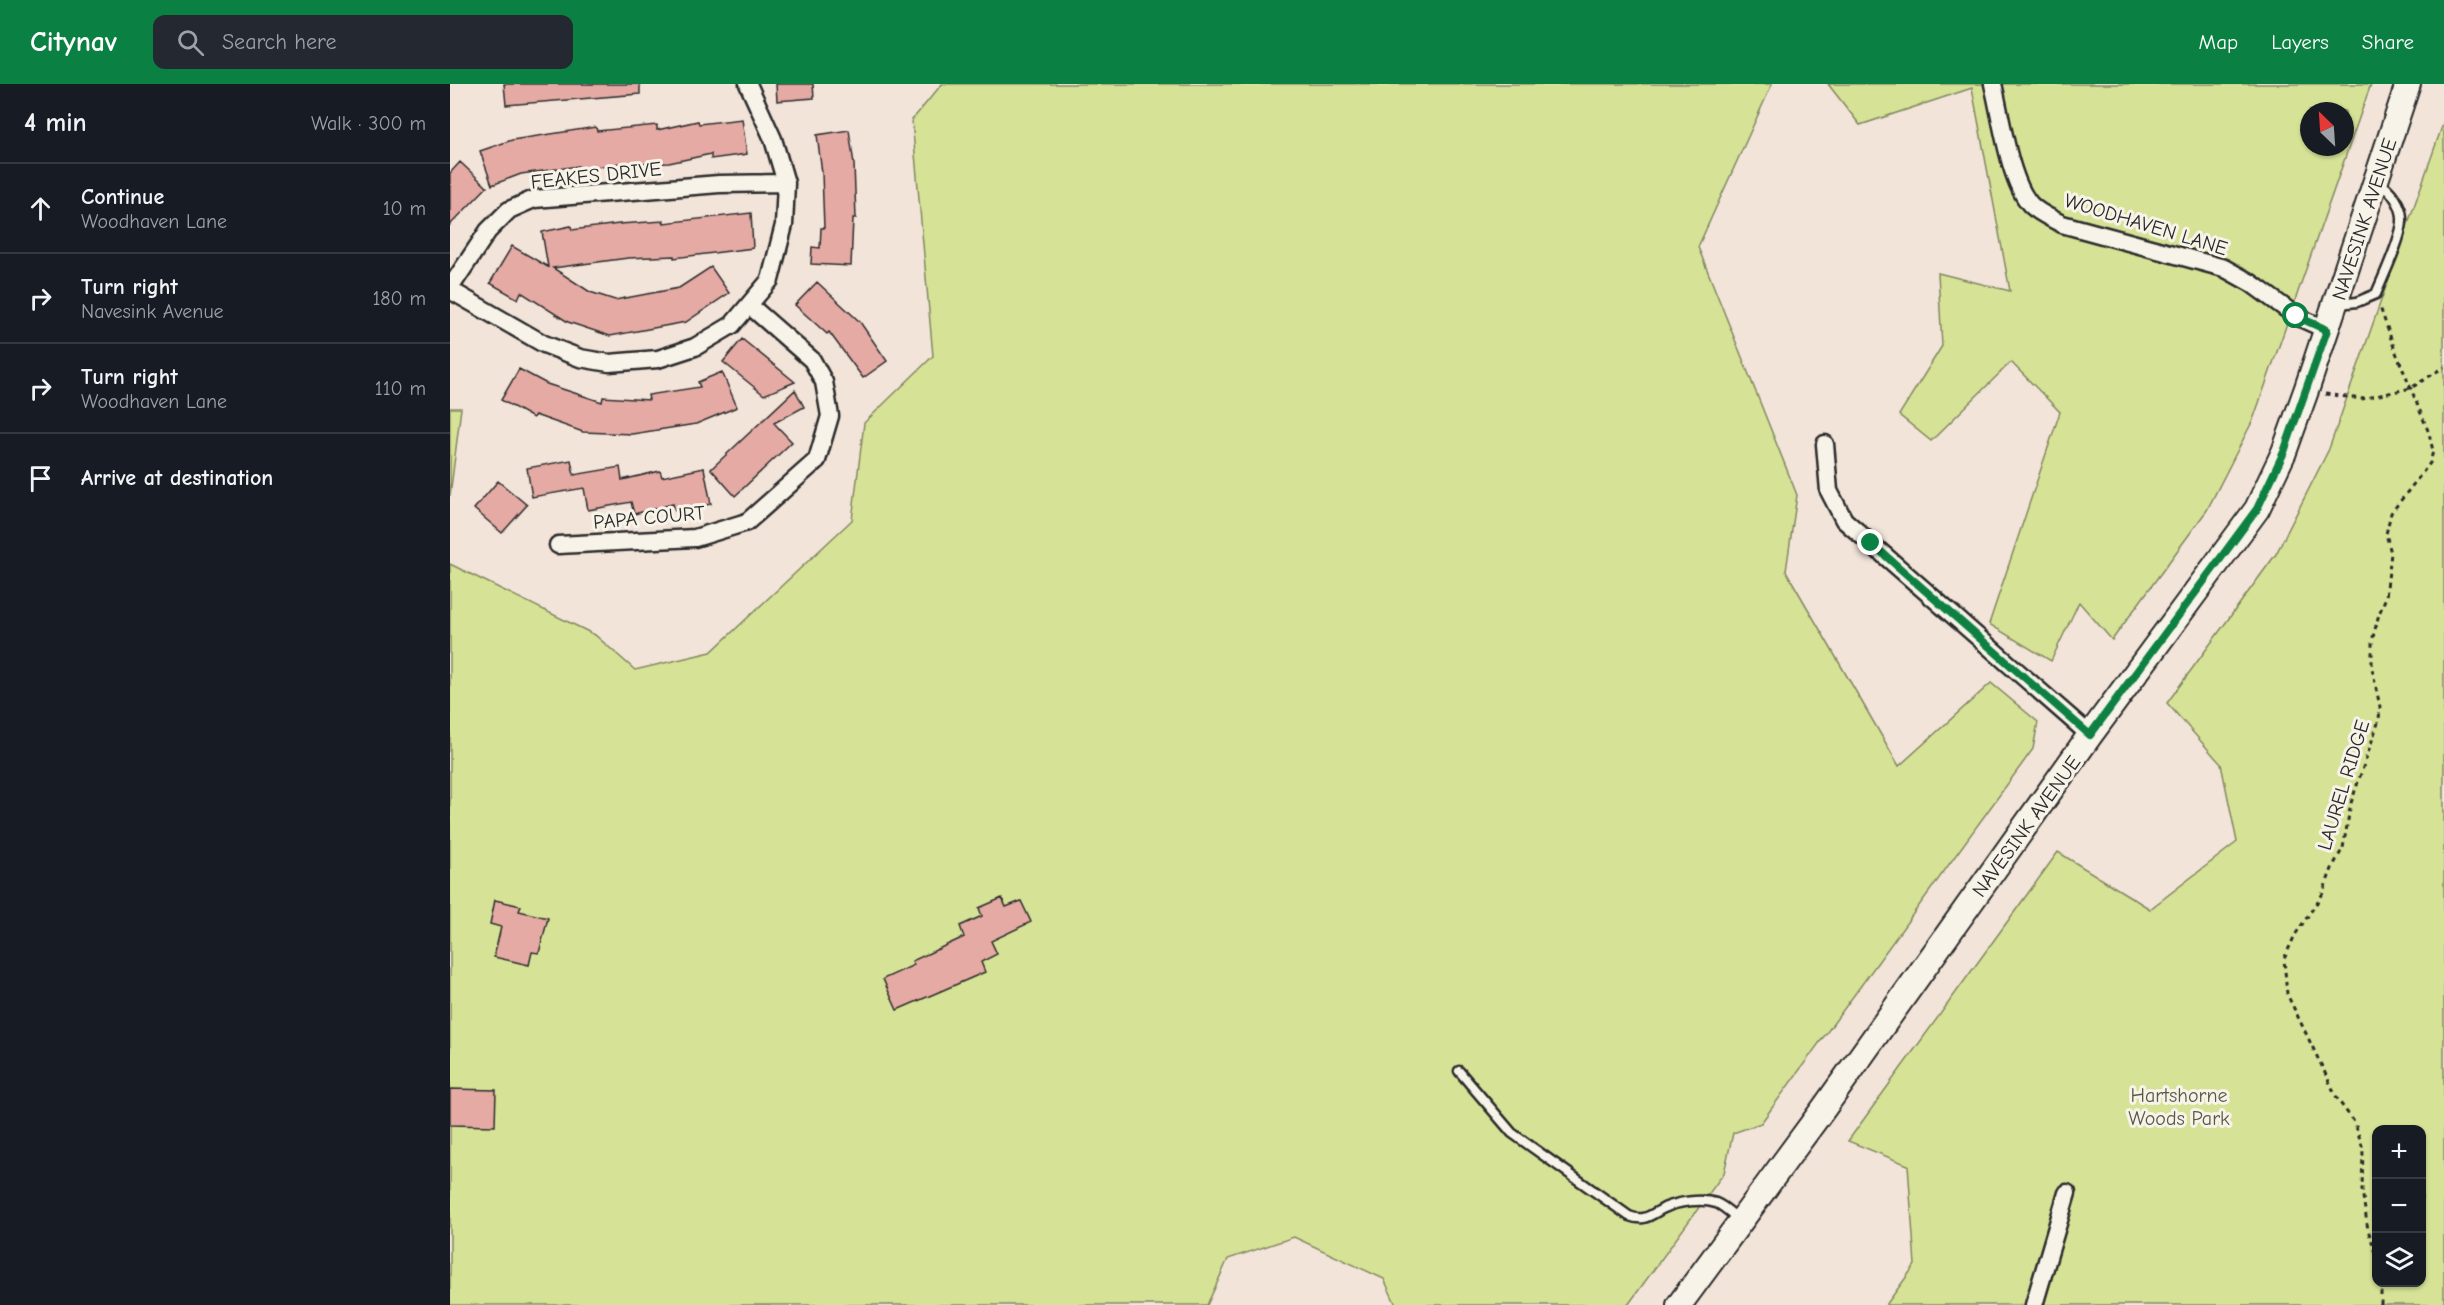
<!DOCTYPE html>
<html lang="en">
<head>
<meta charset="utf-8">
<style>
	body { margin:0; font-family:"Comic Neue",sans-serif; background:#242831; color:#f1f3f6 }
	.controls { position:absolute; right:18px; bottom:18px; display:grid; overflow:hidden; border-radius:12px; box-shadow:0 2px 4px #0004 }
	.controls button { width:54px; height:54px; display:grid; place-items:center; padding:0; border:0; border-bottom:2px solid #363941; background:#171b24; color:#f1f3f6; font:30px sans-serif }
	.compass { position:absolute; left:1850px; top:18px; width:54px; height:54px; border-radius:50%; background:#171b24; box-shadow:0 2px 4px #0004; rotate:335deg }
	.stop { position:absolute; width:18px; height:18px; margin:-14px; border:4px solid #0b8043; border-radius:50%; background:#fff }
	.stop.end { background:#0b8043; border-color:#fff; box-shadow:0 2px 6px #0008 }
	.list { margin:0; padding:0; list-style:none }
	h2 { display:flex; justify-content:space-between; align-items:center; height:78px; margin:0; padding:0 24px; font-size:26px }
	h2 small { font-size:20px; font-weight:400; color:#9ea1a6 }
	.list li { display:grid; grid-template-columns:39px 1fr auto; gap:18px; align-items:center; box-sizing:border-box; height:90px; padding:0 24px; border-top:2px solid #363941 }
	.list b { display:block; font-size:22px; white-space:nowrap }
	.list p { margin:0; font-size:20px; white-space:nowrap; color:#9ea1a6 }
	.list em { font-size:20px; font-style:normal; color:#9ea1a6 }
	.icon { flex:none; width:33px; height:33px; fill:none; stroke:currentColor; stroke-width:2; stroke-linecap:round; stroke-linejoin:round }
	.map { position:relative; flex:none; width:1994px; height:1221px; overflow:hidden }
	header { display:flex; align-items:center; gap:36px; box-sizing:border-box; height:84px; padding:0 30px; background:#0b8043; color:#fff }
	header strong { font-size:28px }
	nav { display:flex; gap:33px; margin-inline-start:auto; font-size:21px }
	.search { width:420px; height:54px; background:#242831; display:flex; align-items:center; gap:15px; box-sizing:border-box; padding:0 21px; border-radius:12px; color:#9ea1a6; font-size:22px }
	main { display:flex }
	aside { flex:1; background:#171b24 }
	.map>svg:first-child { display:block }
</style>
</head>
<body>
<header>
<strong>Citynav</strong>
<div class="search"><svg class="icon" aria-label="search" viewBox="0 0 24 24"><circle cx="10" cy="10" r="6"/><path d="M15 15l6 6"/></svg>Search here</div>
<nav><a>Map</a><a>Layers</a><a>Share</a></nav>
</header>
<main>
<aside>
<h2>4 min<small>Walk · 300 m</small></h2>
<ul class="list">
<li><svg class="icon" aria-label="ahead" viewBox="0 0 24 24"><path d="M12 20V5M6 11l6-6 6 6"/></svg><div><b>Continue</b><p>Woodhaven Lane</p></div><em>10 m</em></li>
<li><svg class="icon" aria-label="right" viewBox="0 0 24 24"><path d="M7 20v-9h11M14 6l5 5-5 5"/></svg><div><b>Turn right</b><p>Navesink Avenue</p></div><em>180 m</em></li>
<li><svg class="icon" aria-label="right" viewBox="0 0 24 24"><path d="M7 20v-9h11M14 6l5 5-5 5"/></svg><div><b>Turn right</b><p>Woodhaven Lane</p></div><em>110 m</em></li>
<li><svg class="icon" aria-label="arrive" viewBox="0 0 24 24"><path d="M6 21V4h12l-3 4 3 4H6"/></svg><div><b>Arrive at destination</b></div></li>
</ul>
</aside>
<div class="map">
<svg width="1994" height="1221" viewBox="0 0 1994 1221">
	<rect width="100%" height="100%" fill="#f3e4da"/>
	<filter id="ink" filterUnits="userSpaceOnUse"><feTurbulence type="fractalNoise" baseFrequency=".0167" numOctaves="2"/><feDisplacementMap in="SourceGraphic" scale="12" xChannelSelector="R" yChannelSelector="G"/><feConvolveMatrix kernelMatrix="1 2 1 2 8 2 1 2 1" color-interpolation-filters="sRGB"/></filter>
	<g filter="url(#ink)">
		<path fill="#d6e396" stroke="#808760" stroke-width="1.5" fill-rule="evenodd" d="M492,0H1322L1248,163L1347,411L1336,487L1449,682L1541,599L1588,638L1583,665L1311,1039L1283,1049L1274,1089L1178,1221H946L934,1195L844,1153L778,1175L757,1221H0V480L145,551L185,586L261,568L402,436L414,339L483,272L462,36Z
			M1378,0H1921L1803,336L1757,426L1662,556L1629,518L1601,577L1539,540L1610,328L1561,278L1481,357L1449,331L1492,262L1488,189L1560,207L1522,4L1410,41ZM1859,27H1895V63H1859Z
			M1994,37V1221H1436L1465,1181L1458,1081L1398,1057L1608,768L1700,825L1787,758L1771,680L1717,619L1826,470L1879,365ZM1926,1046H1972V1198H1926Z
			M0,324H11L0,412Z"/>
		<path fill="#e5aaa4" stroke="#2b2b2b" stroke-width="1.5" d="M54,0H190V10L56,21Z
			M326,0H363L364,14L327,17Z
			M292,35L297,70L261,75V70L219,79L171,81L170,79L128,86V82L71,90L42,101L30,67L62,56L146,43L147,47L207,41V46L248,37L249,40Z
			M399,46L404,80L406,134H403L401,182L361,180L362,163L370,164L371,144H374L372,89L367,51Z
			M10,78L37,103L0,141V89Z
			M301,129L303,164L224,174V172L178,174L103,184L140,208L165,216L229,204L261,183L279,209L236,238L160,252L118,238L71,208L68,215L40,199L62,162L98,183L92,148L121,142L122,146L169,140L214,137V139Z
			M367,198L410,238L437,277L413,294L379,248L377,250L345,221Z
			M292,255L345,298L314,311L273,278Z
			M69,285L97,300L152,318L153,313L199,316L198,311L250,303L248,298L272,288L287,323L246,340L182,350L133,348L85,331L83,334L51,316Z
			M345,306L354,323L324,339L342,358L285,412L261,385Z
			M121,376L124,391L170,383L172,396L210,387L212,393L254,384L261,420L225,427L223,420L184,430L181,418L138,426L134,404L82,413L77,384Z
			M48,397L77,421L52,449L24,425Z
			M552,814L556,823L571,817L581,838L541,857L547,870L531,878L535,888L447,926L433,895L464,881L462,877L514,853L510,842L532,832L529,824Z
			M45,816L71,822L69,827L98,834L89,869L82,868L79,881L44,873L51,843L40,840Z
			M0,1005L46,1006L45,1042L0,1041Z"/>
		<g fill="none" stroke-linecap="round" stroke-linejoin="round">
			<g stroke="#2b2b2b" stroke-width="13">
				<path id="service" d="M1889,220L1907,218L1926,210C1933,193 1952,153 1952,137C1953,122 1941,105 1928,98
					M1009,987L1062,1049L1179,1132C1195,1138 1200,1131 1214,1124C1227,1118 1251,1114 1266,1119C1274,1122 1282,1130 1289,1136"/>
			</g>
			<g stroke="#2b2b2b" stroke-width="21">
				<path id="minor" d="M1543,0C1551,32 1559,96 1580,120C1588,129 1601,134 1612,140L1774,184L1801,199L1846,232L1877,246
					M0,204L38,147L59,126L84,115L269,100L336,99
					M0,206L94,260L130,274L159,279L208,275L245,263L282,241L320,196L334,141L336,99L323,55L298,0
					M1375,360L1379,407L1394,436L1640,651
					M108,461L245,454L297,438L367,376L380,332L374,298L362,276L299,221
					M1584,1221L1617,1109"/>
			</g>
			<g stroke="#2b2b2b" stroke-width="28">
				<path id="secondary" d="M1229,1221L1374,1024L1640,651L1807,425L1834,368L1857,304L1958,0"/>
			</g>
			<path stroke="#2b2b2b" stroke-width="3" stroke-dasharray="4.5 4.5" stroke-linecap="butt" d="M1875,310L1912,315L1961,304L1994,283
				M1926,1169L1918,1146L1912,1106L1913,1065L1905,1039L1888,1016L1837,910L1834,875L1845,851L1872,811L1883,782L1893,764L1901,719L1929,636L1930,623L1922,584V557L1929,530L1936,513L1941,469L1936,450L1941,429L1980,379L1983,367L1979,349L1945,266L1930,223
				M1931,1221V1198"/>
			<use href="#service" stroke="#f7f3e8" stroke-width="8"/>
			<use href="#minor" stroke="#f7f3e8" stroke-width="16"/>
			<use href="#secondary" stroke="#f7f3e8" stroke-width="24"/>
		</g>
	</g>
	<g fill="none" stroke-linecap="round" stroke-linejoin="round" filter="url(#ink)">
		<path stroke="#0b8043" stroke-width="8" d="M1421,459L1640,651L1807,425L1834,368L1877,246L1846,232"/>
	</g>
	<g text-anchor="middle" stroke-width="6" stroke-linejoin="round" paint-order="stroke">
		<g font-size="20" fill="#2b2b2b" stroke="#f7f3e8">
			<text transform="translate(146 91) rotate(-6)" y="7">FEAKES DRIVE</text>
			<text transform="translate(1914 135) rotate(-72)" y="7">NAVESINK AVENUE</text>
			<text transform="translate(1696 140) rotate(17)" y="7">WOODHAVEN LANE</text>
			<text transform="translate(199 433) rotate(-5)" y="7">PAPA COURT</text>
			<text transform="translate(1893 701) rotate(-73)" y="7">LAUREL RIDGE</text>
			<text transform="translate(1576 742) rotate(-54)" y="7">NAVESINK AVENUE</text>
		</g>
		<g font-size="20" fill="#565946" stroke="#f7f3e8">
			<text x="1729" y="1018">Hartshorne<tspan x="1729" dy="23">Woods Park</tspan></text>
		</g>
	</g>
</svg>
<div class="controls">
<button>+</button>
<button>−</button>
<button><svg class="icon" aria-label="layers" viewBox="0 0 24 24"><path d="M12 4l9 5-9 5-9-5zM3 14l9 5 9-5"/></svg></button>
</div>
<svg class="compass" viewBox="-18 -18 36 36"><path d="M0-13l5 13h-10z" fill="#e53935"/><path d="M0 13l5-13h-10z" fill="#9ea1a6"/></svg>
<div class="stop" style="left:1846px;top:232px"></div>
<div class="stop end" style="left:1421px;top:459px"></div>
</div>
</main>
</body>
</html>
